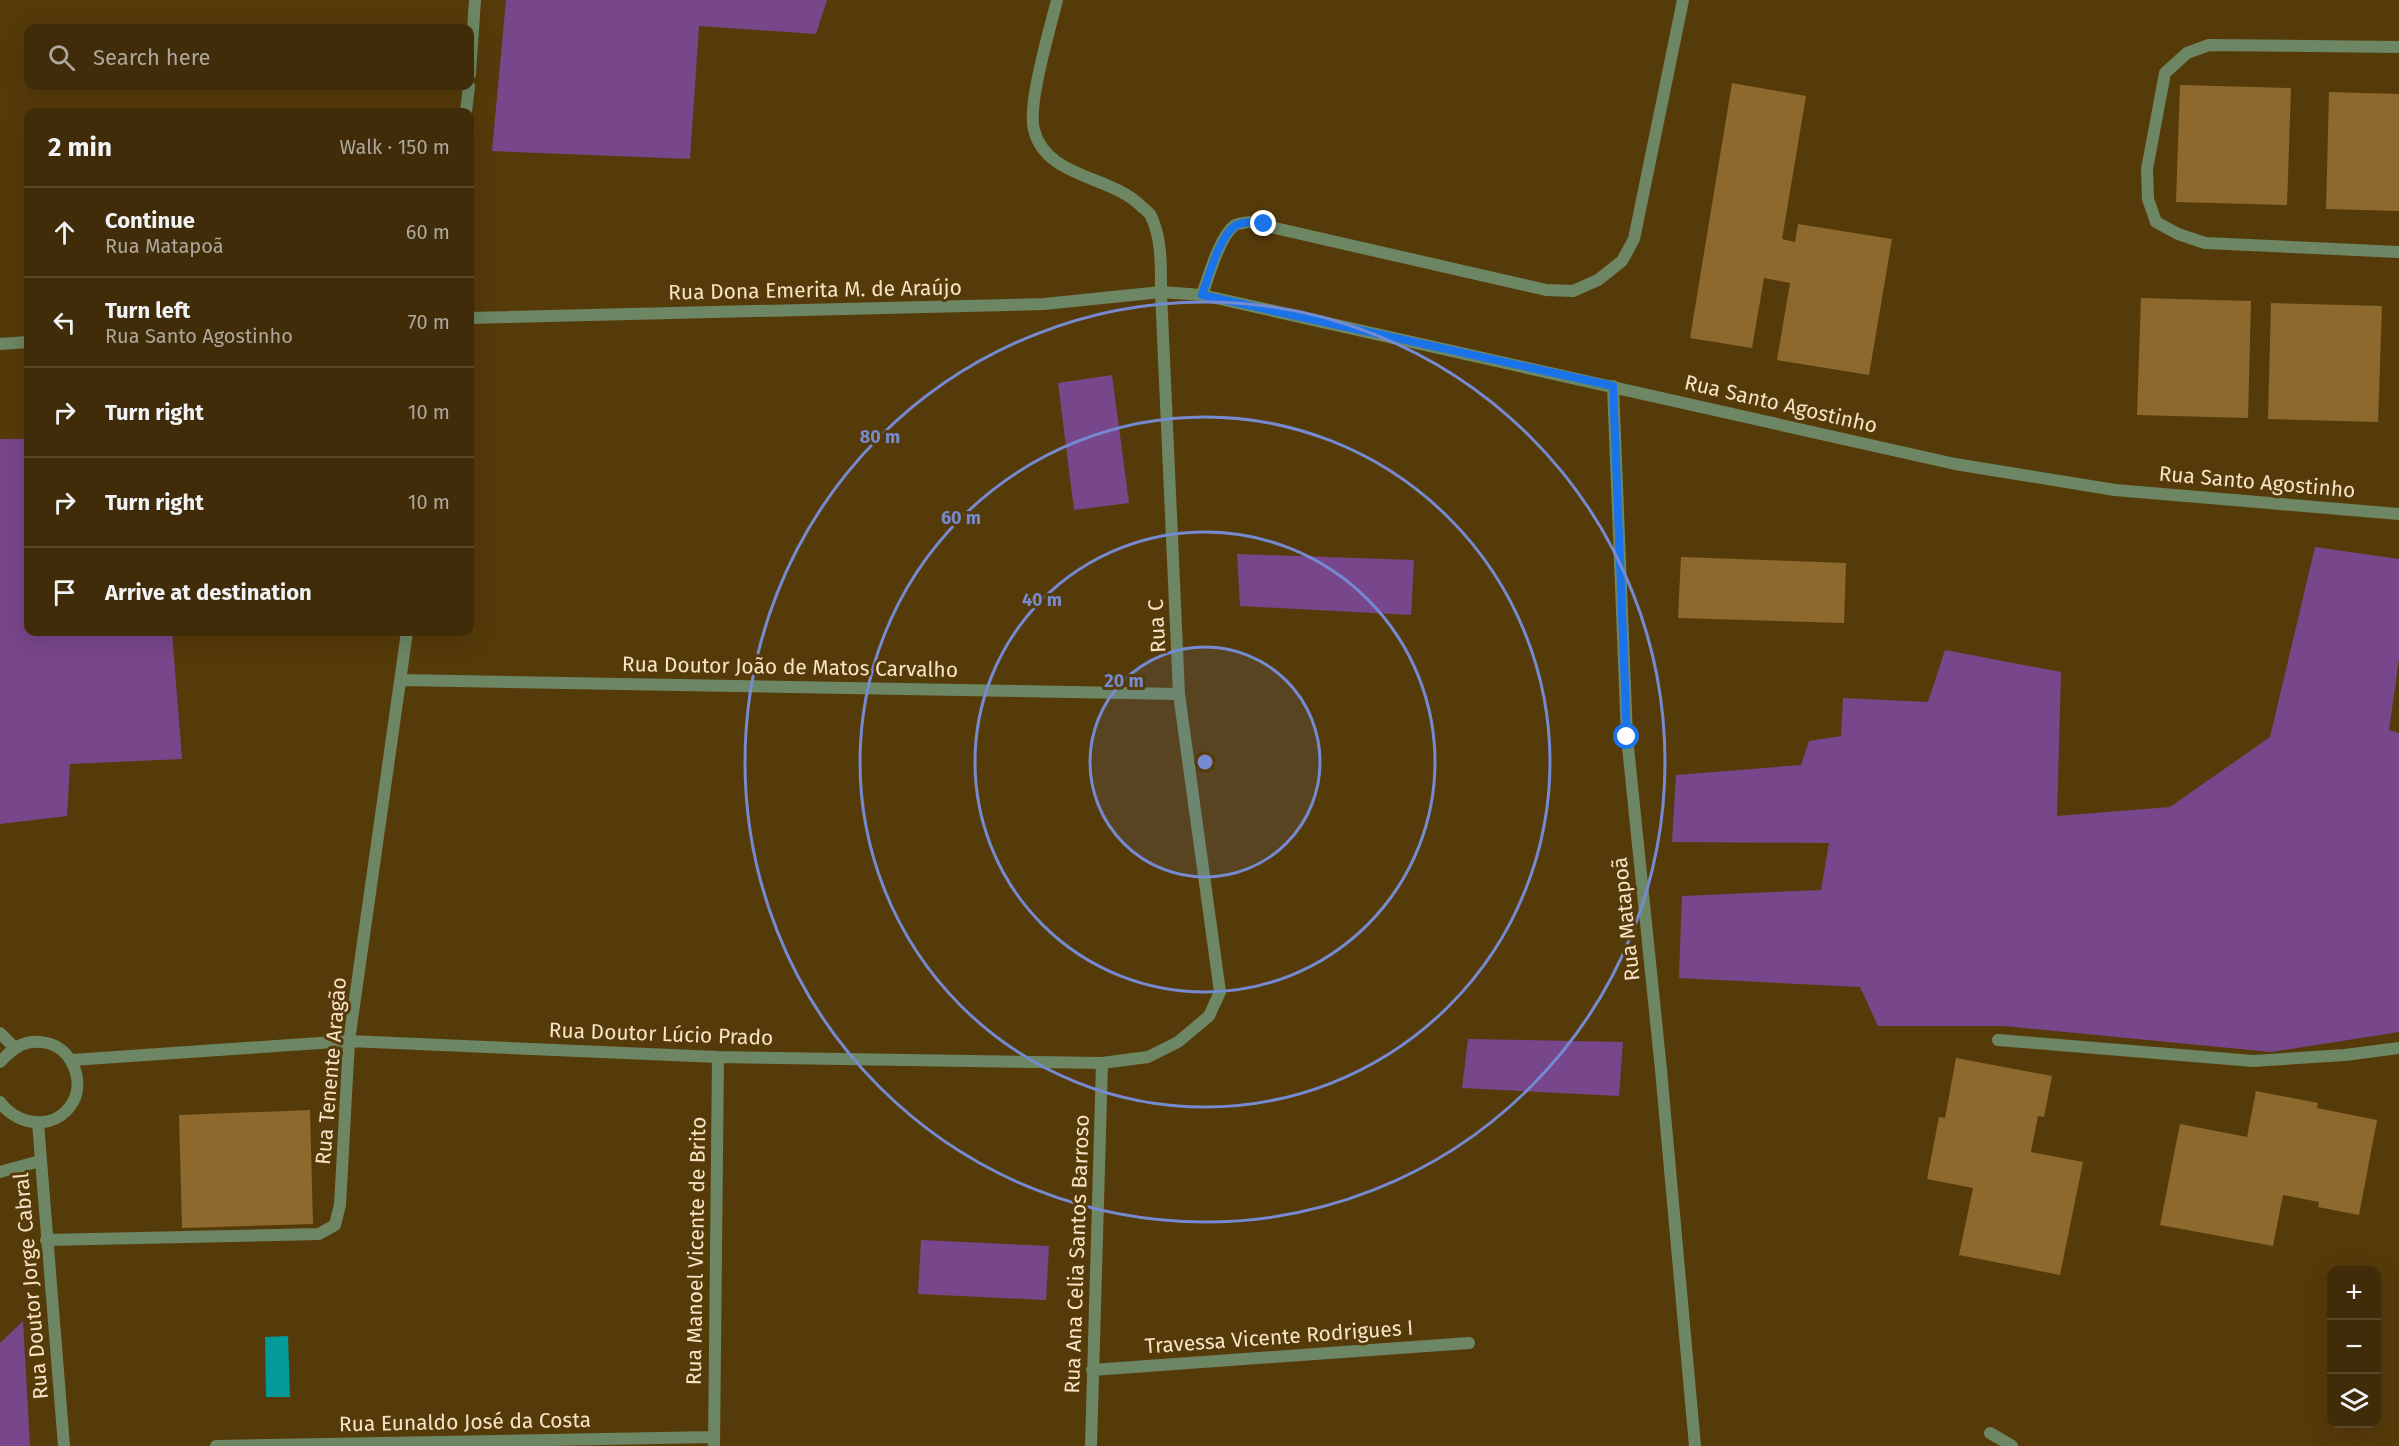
<!DOCTYPE html>
<html lang="en">
<head>
<meta charset="utf-8">
<style>
	body { margin:0; font-family:"Fira Sans",sans-serif; background:#4b3816; color:#f1f3f6 }
	.controls { position:absolute; right:18px; bottom:18px; display:grid; overflow:hidden; border-radius:12px; box-shadow:0 6px 24px #0002 }
	.controls button { width:54px; height:54px; display:grid; place-items:center; padding:0; border:0; border-bottom:2px solid #594829; background:#402c08; color:#f1f3f6; font:30px sans-serif }
	.stop { position:absolute; width:18px; height:18px; margin:-14px; border:4px solid #1a73e8; border-radius:50%; background:#fff }
	.stop.end { background:#1a73e8; border-color:#fff; box-shadow:0 2px 6px #0008 }
	.list { margin:0; padding:0; list-style:none }
	h2 { display:flex; justify-content:space-between; align-items:center; height:78px; margin:0; padding:0 24px; font-size:26px }
	h2 small { font-size:20px; font-weight:400; color:#aea79c }
	.list li { display:grid; grid-template-columns:39px 1fr auto; gap:18px; align-items:center; box-sizing:border-box; height:90px; padding:0 24px; border-top:2px solid #594829 }
	.list b { display:block; font-size:22px; white-space:nowrap }
	.list p { margin:0; font-size:20px; white-space:nowrap; color:#aea79c }
	.list em { font-size:20px; font-style:normal; color:#aea79c }
	.icon { flex:none; width:33px; height:33px; fill:none; stroke:currentColor; stroke-width:2; stroke-linecap:round; stroke-linejoin:round }
	.map { position:relative; flex:none; width:2399px; height:1446px; overflow:hidden }
	.search { position:absolute; background:#402c08; box-shadow:0 6px 24px #0002; left:24px; top:24px; width:450px; height:66px; display:flex; align-items:center; gap:15px; box-sizing:border-box; padding:0 21px; border-radius:12px; color:#aea79c; font-size:22px }
	.panel { position:absolute; background:#402c08; box-shadow:0 6px 24px #0002; left:24px; top:108px; width:450px; height:528px; border-radius:12px }
	.map>svg:first-child { display:block }
</style>
</head>
<body>
<div class="map">
<svg width="2399" height="1446" viewBox="0 0 2399 1446">
	<rect width="100%" height="100%" fill="#563b0a"/>
	<path fill="#78468a" d="M506,0H827L816,34L699,26L690,159L492,151Z
		M1112,375L1129,503L1074,510L1058,383Z
		M0,439H28V632H172L182,759L70,764L67,816L0,824Z
		M2315,547L2399,559V659L2389,730L2399,733V1032L2271,1052L2004,1026H1878L1860,987L1679,978L1682,896L1821,890L1829,843L1672,842L1676,775L1801,765L1809,741L1841,736L1843,698L1928,702L1945,650L2061,672L2057,816L2170,807L2270,737Z
		M1237,554L1414,560L1411,615L1240,606Z
		M1468,1039L1623,1042L1619,1096L1462,1088Z
		M921,1240L1049,1246L1046,1300L918,1294Z
		M23,1321L30,1446H0V1343Z"/>
	<path fill="#039a9c" d="M288,1336L290,1397H266L265,1337Z"/>
	<path fill="#8e692d" d="M1732,83L1806,96L1782,239L1795,242L1798,224L1892,239L1869,375L1777,360L1790,283L1764,278L1752,348L1690,338Z
		M2180,85L2291,88L2287,205L2176,202Z
		M2329,92L2399,94V211L2326,209Z
		M2141,298L2251,301L2248,418L2137,415Z
		M2271,303L2382,306L2378,422L2268,419Z
		M1681,557L1846,563L1844,623L1678,618Z
		M1956,1058L2052,1076L2044,1117L2038,1116L2031,1152L2083,1162L2060,1275L1959,1255L1973,1188L1927,1179L1939,1117L1945,1118Z
		M2256,1091L2318,1103L2317,1108L2377,1120L2359,1215L2318,1207L2319,1202L2283,1195L2273,1246L2160,1225L2180,1124L2247,1137Z
		M310,1110L313,1224L182,1228L179,1115Z"/>
	<g fill="none" stroke-linecap="round" stroke-linejoin="round">
		<path stroke="#6d8663" stroke-width="12" d="M1057,0C1050,29 1027,105 1034,130C1046,178 1110,175 1141,206C1144,209 1149,212 1151,216C1162,239 1161,267 1161,292
			M2399,47L2209,45L2187,53L2165,73L2147,169L2148,199L2156,222L2178,234L2205,243L2399,252
			M1202,295C1208,278 1220,235 1235,225C1239,223 1245,223 1249,222L1546,290L1573,291L1598,280L1622,261L1634,239L1683,0
			M0,1033L14,1047
			M1998,1040L2253,1061L2345,1055L2399,1048
			M0,1062C14,1047 26,1038 47,1043C71,1048 85,1080 73,1102C56,1131 18,1127 0,1102
			M1990,1433L2012,1446"/>
		<path stroke="#6d8663" stroke-width="12" d="M470,74L475,0
			M466,112L469,86
			M470,318L1044,304L1161,292L1202,295L1955,464L2115,490L2399,514
			M0,344L28,342
			M1613,386L1627,737L1661,1070L1695,1446
			M401,680L1179,694
			M72,1060L349,1041L718,1057L1102,1063L1148,1057L1178,1042L1209,1016L1220,992L1179,694L1161,292
			M38,1123L64,1446
			M0,1172L40,1161
			M46,1240L319,1234L335,1225L340,1205L349,1041L407,632
			M1092,1370L1469,1343
			M216,1446L714,1437
			M714,1446L718,1057
			M1091,1446L1102,1063"/>
	</g>
	<g fill="none" stroke-linecap="round" stroke-linejoin="round">
		<path stroke="#1a73e8" stroke-width="8" d="M1264,224C1254,223 1244,220 1235,226C1220,235 1208,278 1202,295L1613,386L1627,737"/>
	</g>
	<circle cx="1205" cy="762" r="115" fill="#758ad1" fill-opacity=".12"/>
	<g fill="none" stroke="#758ad1" stroke-width="3">
		<circle cx="1205" cy="762" r="115"/>
		<circle cx="1205" cy="762" r="230"/>
		<circle cx="1205" cy="762" r="345"/>
		<circle cx="1205" cy="762" r="460"/>
	</g>
	<g text-anchor="middle" stroke-width="6" stroke-linejoin="round" paint-order="stroke">
		<g font-size="21" fill="#f8e3c6" stroke="#563b0a">
			<text transform="translate(815 290) rotate(-1)" y="7">Rua Dona Emerita M. de Araújo</text>
			<text transform="translate(1781 404) rotate(13)" y="7">Rua Santo Agostinho</text>
			<text transform="translate(2257 482) rotate(5)" y="7">Rua Santo Agostinho</text>
			<text transform="translate(1157 626) rotate(-93)" y="7">Rua C</text>
			<text transform="translate(790 667) rotate(1)" y="7">Rua Doutor João de Matos Carvalho</text>
			<text transform="translate(1626 919) rotate(-96)" y="7">Rua Matapoã</text>
			<text transform="translate(661 1034) rotate(2)" y="7">Rua Doutor Lúcio Prado</text>
			<text transform="translate(331 1071) rotate(-85)" y="7">Rua Tenente Aragão</text>
			<text transform="translate(696 1251) rotate(-89)" y="7">Rua Manoel Vicente de Brito</text>
			<text transform="translate(1077 1254) rotate(-88)" y="7">Rua Ana Celia Santos Barroso</text>
			<text transform="translate(31 1286) rotate(-95)" y="7">Rua Doutor Jorge Cabral</text>
			<text transform="translate(1279 1337) rotate(-4)" y="7">Travessa Vicente Rodrigues I</text>
			<text transform="translate(465 1422) rotate(-1)" y="7">Rua Eunaldo José da Costa</text>
		</g>
	</g>
	<circle cx="1205" cy="762" r="9" fill="#758ad1" stroke="#563b0a" stroke-width="3"/>
	<g font-size="18" text-anchor="middle" font-weight="bold" fill="#758ad1" stroke="#563b0a" stroke-width="6" stroke-linejoin="round" paint-order="stroke">
		<text x="880" y="443">80 m</text>
		<text x="961" y="524">60 m</text>
		<text x="1042" y="606">40 m</text>
		<text x="1124" y="687">20 m</text>
	</g>
</svg>
<div class="controls">
<button>+</button>
<button>−</button>
<button><svg class="icon" aria-label="layers" viewBox="0 0 24 24"><path d="M12 4l9 5-9 5-9-5zM3 14l9 5 9-5"/></svg></button>
</div>
<div class="stop" style="left:1627px;top:737px"></div>
<div class="stop end" style="left:1264px;top:224px"></div>
<div class="search"><svg class="icon" aria-label="search" viewBox="0 0 24 24"><circle cx="10" cy="10" r="6"/><path d="M15 15l6 6"/></svg>Search here</div>
<section class="panel">
<h2>2 min<small>Walk · 150 m</small></h2>
<ul class="list">
<li><svg class="icon" aria-label="ahead" viewBox="0 0 24 24"><path d="M12 20V5M6 11l6-6 6 6"/></svg><div><b>Continue</b><p>Rua Matapoã</p></div><em>60 m</em></li>
<li><svg class="icon" aria-label="left" viewBox="0 0 24 24"><path d="M17 20v-9H6M10 6l-5 5 5 5"/></svg><div><b>Turn left</b><p>Rua Santo Agostinho</p></div><em>70 m</em></li>
<li><svg class="icon" aria-label="right" viewBox="0 0 24 24"><path d="M7 20v-9h11M14 6l5 5-5 5"/></svg><div><b>Turn right</b></div><em>10 m</em></li>
<li><svg class="icon" aria-label="right" viewBox="0 0 24 24"><path d="M7 20v-9h11M14 6l5 5-5 5"/></svg><div><b>Turn right</b></div><em>10 m</em></li>
<li><svg class="icon" aria-label="arrive" viewBox="0 0 24 24"><path d="M6 21V4h12l-3 4 3 4H6"/></svg><div><b>Arrive at destination</b></div></li>
</ul>
</section>
</div>
</body>
</html>
